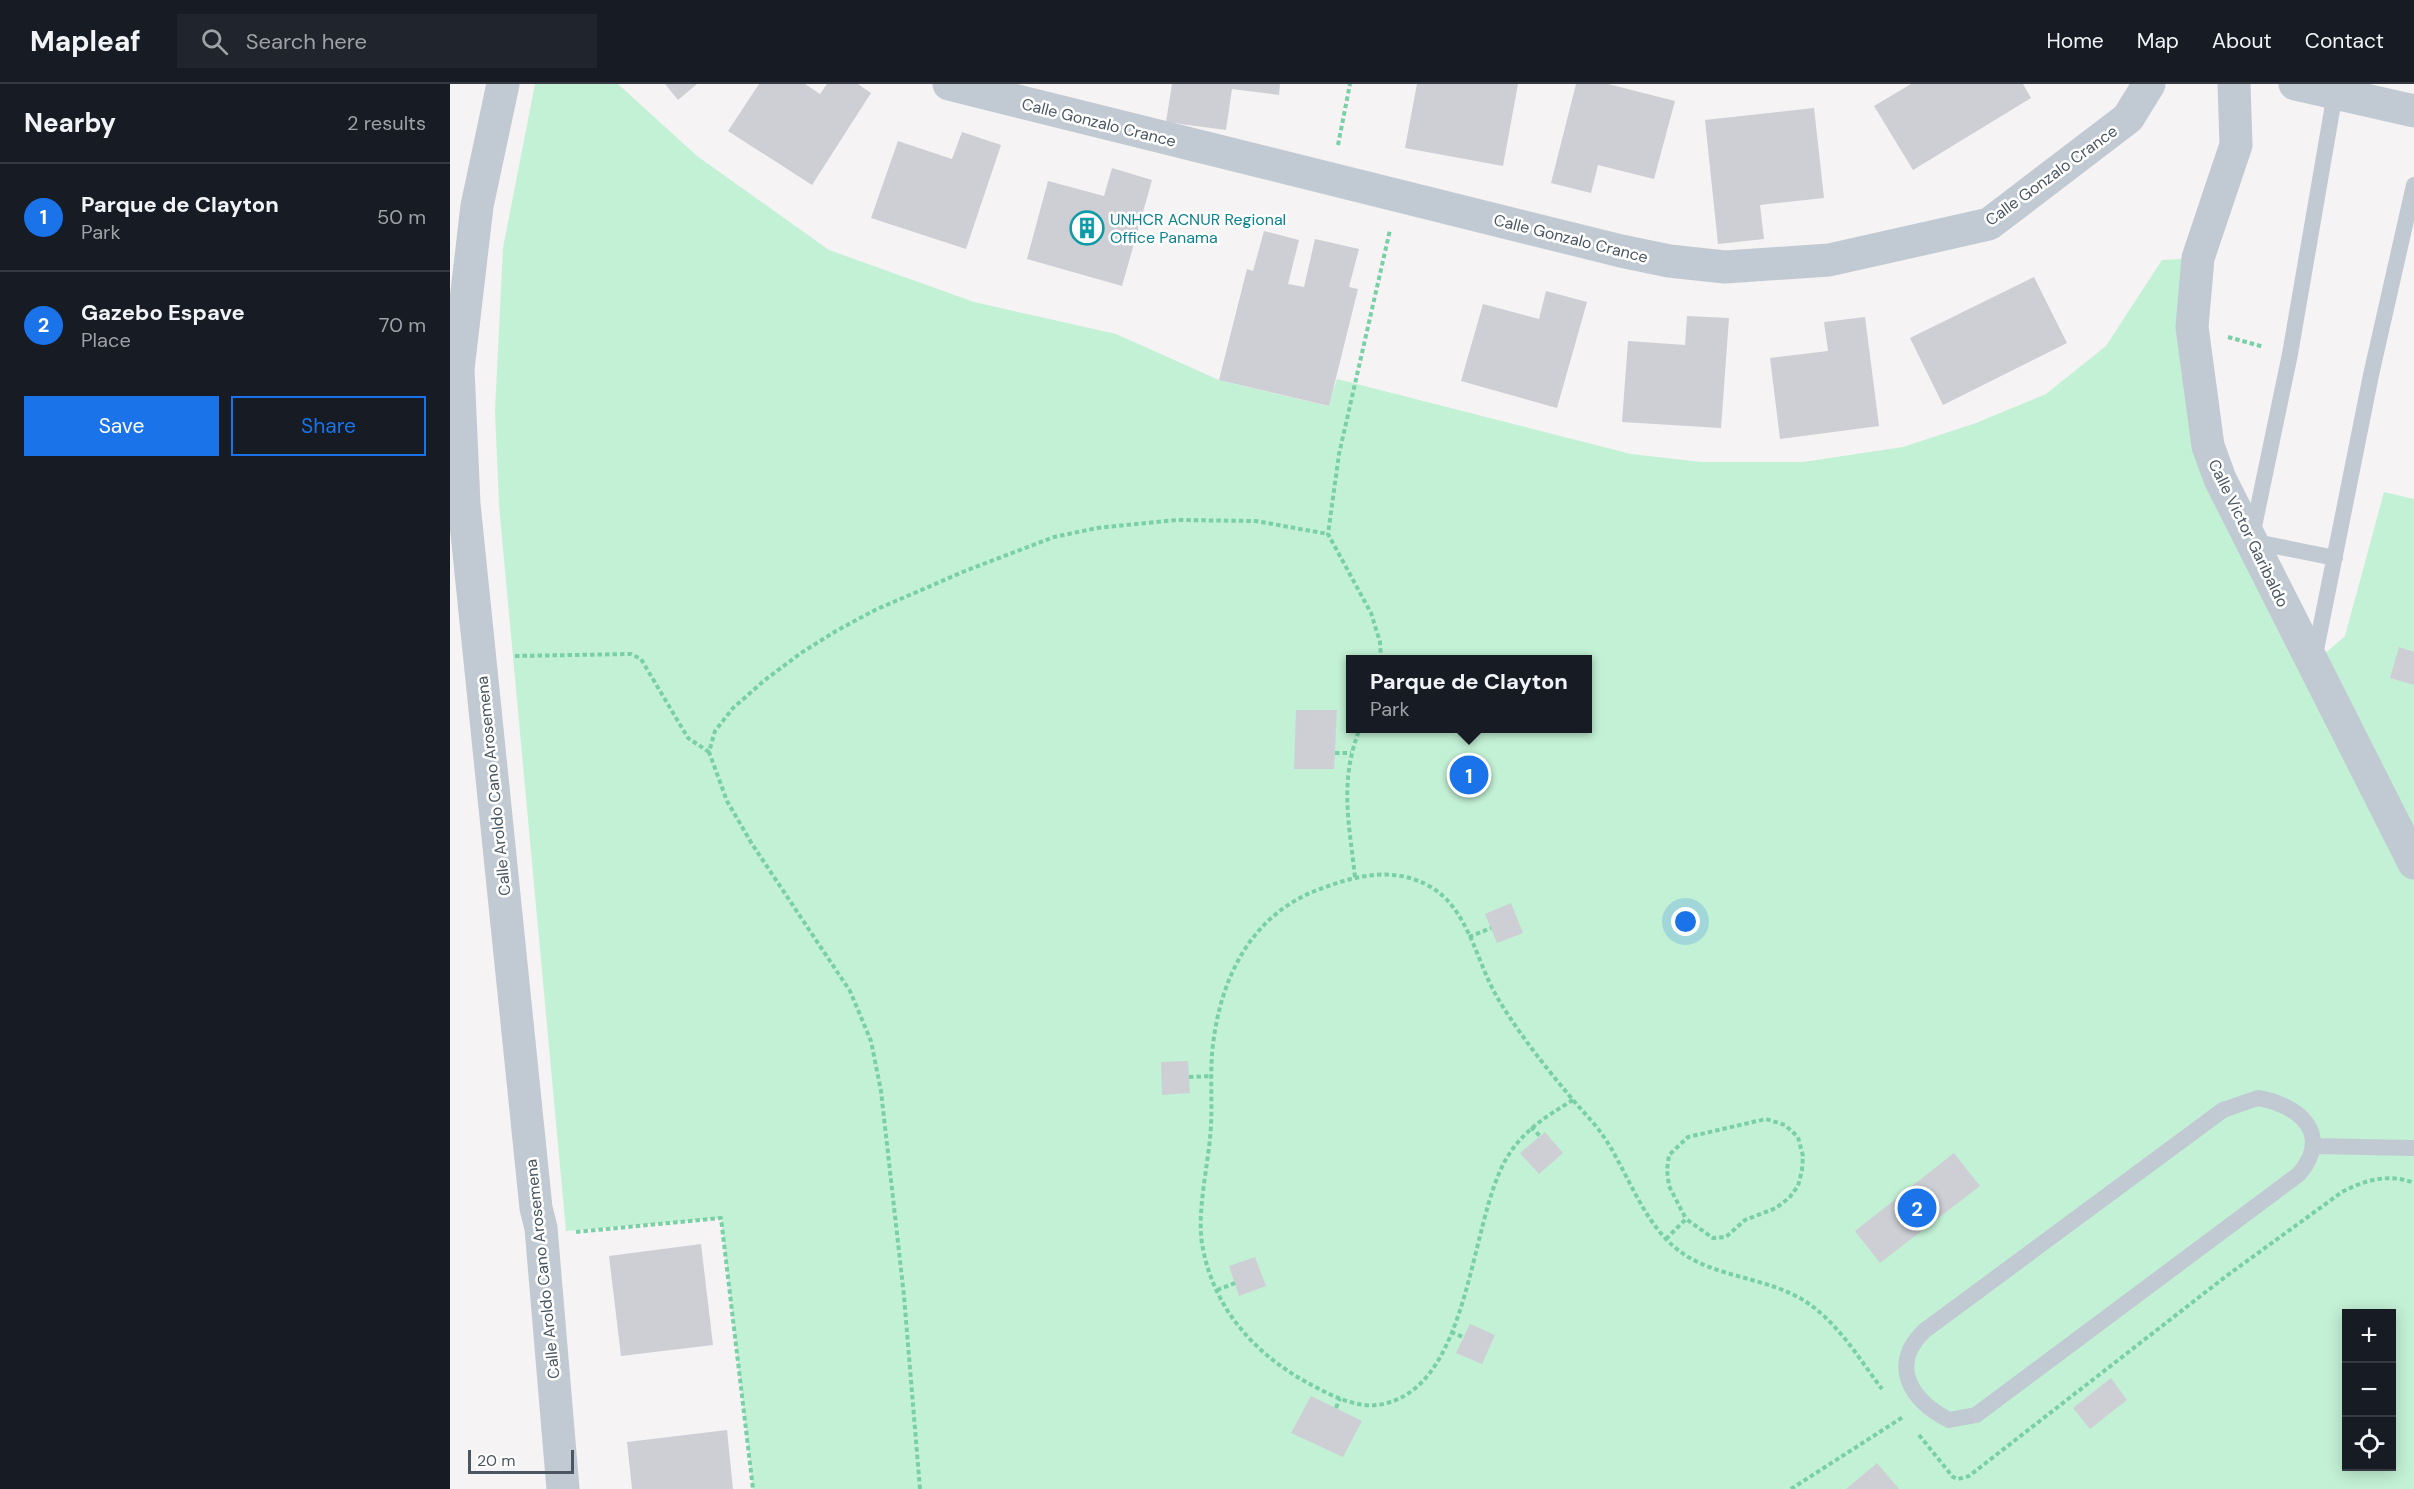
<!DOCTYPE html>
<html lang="en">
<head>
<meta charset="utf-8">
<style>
	body { margin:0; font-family:"DM Sans",sans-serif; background:#20242c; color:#f1f3f6 }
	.controls { position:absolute; right:18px; bottom:18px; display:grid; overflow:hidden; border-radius:0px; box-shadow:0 3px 15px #0003 }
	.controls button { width:54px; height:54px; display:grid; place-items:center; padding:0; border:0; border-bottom:2px solid #363941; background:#171b24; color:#f1f3f6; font:30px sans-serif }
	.scale { position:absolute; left:18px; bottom:15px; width:106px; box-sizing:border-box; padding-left:6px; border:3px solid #4a5661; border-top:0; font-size:16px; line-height:21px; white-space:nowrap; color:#4a5661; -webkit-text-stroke:4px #fff; paint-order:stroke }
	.you { position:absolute; left:1236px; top:838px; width:21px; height:21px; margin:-15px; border:4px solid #fff; border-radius:50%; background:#1a73e8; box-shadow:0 0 0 9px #1a73e833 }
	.badge { display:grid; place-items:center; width:39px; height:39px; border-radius:50%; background:#1a73e8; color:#fff; font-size:20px; font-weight:700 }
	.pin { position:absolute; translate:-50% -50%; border:3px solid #fff; box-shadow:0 2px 6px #0006 }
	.popup { position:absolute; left:896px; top:571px; width:246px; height:78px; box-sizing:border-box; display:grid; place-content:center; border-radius:0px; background:#171b24; filter:drop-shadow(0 2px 4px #0005); font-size:20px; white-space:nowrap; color:#9ea1a6 }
	.popup b { font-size:22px; color:#f1f3f6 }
	.popup::after { content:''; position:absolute; left:50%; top:100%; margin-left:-12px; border:12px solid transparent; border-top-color:#171b24 }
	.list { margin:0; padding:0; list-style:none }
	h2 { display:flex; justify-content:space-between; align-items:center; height:78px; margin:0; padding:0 24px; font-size:26px }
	h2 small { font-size:20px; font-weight:400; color:#9ea1a6 }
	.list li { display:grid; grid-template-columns:39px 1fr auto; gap:18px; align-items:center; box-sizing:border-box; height:108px; padding:0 24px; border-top:2px solid #363941 }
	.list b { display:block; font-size:22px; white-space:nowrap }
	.list p { margin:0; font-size:20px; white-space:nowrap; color:#9ea1a6 }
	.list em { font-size:20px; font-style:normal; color:#9ea1a6 }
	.actions { display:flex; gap:12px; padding:18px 24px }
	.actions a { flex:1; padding:14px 0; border:2px solid #1a73e8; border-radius:0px; text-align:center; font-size:21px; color:#1a73e8 }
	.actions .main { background:#1a73e8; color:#fff }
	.icon { flex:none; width:33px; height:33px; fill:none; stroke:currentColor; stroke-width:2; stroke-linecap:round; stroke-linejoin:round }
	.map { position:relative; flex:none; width:1964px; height:1405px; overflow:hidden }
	header { display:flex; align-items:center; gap:36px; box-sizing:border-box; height:84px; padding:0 30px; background:#171b24; border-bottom:2px solid #363941 }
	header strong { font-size:28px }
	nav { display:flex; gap:33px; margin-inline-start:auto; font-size:21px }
	.search { width:420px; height:54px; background:#20242c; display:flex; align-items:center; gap:15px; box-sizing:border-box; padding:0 21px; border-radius:0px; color:#9ea1a6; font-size:22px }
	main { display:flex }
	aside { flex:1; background:#171b24 }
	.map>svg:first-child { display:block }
</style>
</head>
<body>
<header>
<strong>Mapleaf</strong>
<div class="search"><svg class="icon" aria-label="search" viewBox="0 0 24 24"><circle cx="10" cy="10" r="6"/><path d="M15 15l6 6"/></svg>Search here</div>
<nav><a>Home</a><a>Map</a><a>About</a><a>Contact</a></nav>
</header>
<main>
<aside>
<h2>Nearby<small>2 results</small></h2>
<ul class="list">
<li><span class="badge">1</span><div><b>Parque de Clayton</b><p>Park</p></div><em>50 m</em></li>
<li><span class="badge">2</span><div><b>Gazebo Espave</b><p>Place</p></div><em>70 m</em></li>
</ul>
<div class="actions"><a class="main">Save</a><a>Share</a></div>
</aside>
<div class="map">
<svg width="1964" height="1405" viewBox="0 0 1964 1405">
	<rect width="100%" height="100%" fill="#f5f3f3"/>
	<path fill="#c3f1d5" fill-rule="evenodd" d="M85,0H168L247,72L379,166L524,218L666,250L769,296L878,322L887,295L1181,370L1251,378H1353L1453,363L1526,339L1596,310L1656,262L1712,176L1748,174L1749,311L1864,579L1895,552L1934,408L1964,415V1405H303L271,1134L116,1147L49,421L45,327L53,164ZM900,576H1138V644H900ZM1896,1230H1942V1382H1896Z"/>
	<path fill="#cdcfd5" d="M215,0H247L228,16Z
		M309,0H355L370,10L377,0H408L421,9L362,101L278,47Z
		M722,0H830L829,11L782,5L776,46L716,38Z
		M967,0H1068L1053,82L955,64Z
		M1126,0H1158L1225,17L1204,95L1148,81L1141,109L1101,99Z
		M1461,0H1573L1581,14L1463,86L1424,22Z
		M1364,24L1374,114L1310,121L1314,155L1268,160L1255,36Z
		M512,48L551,61L516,165L421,134L448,57L502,75Z
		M662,84L702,96L672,202L577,175L598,97L654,112Z
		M814,147L849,156L838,200L854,203L865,155L909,165L899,203L908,205L879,322L769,296L797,185L803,187Z
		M1584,193L1617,259L1493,321L1460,254Z
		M1096,207L1137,218L1107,324L1011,297L1033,220L1089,235Z
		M1237,232L1279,234L1271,344L1172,338L1178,257L1235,261Z
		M1415,233L1429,342L1330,355L1320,274L1378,267L1374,238Z
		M1949,563L1964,568V601L1940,594Z
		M846,626H887L884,685H844Z
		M1061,819L1073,849L1047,859L1035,830Z
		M738,977L740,1009L712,1011L711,978Z
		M1095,1048L1113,1069L1089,1090L1070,1069Z
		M1504,1069L1530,1102L1430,1179L1405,1147Z
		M251,1160L263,1261L171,1272L159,1172Z
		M805,1173L816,1202L789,1212L779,1182Z
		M1020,1240L1045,1251L1032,1280L1006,1269Z
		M1661,1294L1677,1316L1640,1345L1623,1324Z
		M861,1312L912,1337L893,1373L841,1349Z
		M277,1346L283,1405H182L177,1358Z
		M1427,1379L1449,1405H1396Z"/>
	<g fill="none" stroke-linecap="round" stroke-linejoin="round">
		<path stroke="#7ad0a6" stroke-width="4" stroke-dasharray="4.5 3" stroke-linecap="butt" d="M888,61L900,0
			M1778,253L1814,263
			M65,572L181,570L191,575L238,654L259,668
			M931,576L930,558L921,529L878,450L889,370L940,146
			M885,669H901
			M905,793C899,738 889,697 910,644
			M1019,853L1041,844
			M739,993L762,992
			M1123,1016C1095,1033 1071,1048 1055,1077C1020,1140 1020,1297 937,1319C910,1327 882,1312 858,1299C805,1270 765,1226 753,1165C746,1133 757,1087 760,1054C763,1026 760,998 762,970C768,901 797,834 865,807C903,792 943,781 981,803C1019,826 1026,877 1047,913C1067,947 1093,980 1118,1010C1130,1025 1144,1038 1154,1053C1176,1086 1189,1127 1217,1156C1251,1192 1302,1190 1344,1211C1383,1230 1407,1272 1432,1305
			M1081,1043L1090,1052
			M126,1148L271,1134L303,1405
			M1216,1155L1236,1135L1263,1154L1276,1153L1295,1136L1326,1124L1339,1114L1348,1102L1352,1086L1353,1072L1348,1053L1335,1041L1316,1035L1238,1053L1219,1071L1217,1086L1219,1102L1236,1135
			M767,1206L785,1199
			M1001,1248L1013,1253
			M886,1324L890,1314
			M1469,1351L1503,1393L1508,1395L1519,1392L1775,1193L1892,1108C1914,1096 1940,1089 1964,1099
			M470,1405L454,1212L431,1007L421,957L400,907L302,760L277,717L259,668L265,647L283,624L315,596L351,569L386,547L425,526L515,487L604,453L647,444L727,436L806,437L878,450
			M1341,1405L1453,1333"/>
		<path stroke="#c1cad2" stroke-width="16" d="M1885,9L1840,270L1801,457L1885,474
			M1864,576L1921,291L1964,101
			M1808,1014C1849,1021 1883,1050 1849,1090L1526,1331L1499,1336C1462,1317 1438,1282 1474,1247L1773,1026Z
			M1864,1062L1964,1064"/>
		<path stroke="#c1cad2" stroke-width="33" d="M53,0L27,122L8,285L14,420L86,1124L91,1144L113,1405
			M499,0L1171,167L1219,177L1275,183L1379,176L1539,140L1678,34L1699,0
			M1784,0L1786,61L1748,174L1742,243L1758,362L1770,395L1964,779
			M1845,0L1964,27"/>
	</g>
	<defs>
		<g id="building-ring" transform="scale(1.725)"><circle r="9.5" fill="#fff" stroke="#0f9aa8" stroke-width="1.5"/><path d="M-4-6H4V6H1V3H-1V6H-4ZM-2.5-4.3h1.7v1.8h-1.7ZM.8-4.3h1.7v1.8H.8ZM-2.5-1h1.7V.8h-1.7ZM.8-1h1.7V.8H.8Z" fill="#0f9aa8"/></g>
	</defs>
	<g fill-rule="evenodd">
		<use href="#building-ring" x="637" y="144"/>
	</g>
	<g text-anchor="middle" stroke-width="5" stroke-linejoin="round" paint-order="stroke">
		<g font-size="16" fill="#4a5661" stroke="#fff">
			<text transform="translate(649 38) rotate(14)" y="6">Calle Gonzalo Crance</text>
			<text transform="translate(1601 91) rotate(-36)" y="6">Calle Gonzalo Crance</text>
			<text transform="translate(1121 154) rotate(14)" y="6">Calle Gonzalo Crance</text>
			<text transform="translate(1799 449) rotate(64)" y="6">Calle Victor Garibaldo</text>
			<text transform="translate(43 702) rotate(-96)" y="6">Calle Aroldo Cano Arosemena</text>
			<text transform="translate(92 1185) rotate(-96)" y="6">Calle Aroldo Cano Arosemena</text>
		</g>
		<g font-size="16" fill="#0d838f" stroke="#fff" text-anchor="start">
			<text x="660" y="141">UNHCR ACNUR Regional<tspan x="660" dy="18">Office Panama</tspan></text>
		</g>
	</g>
</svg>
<div class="controls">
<button>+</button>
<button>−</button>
<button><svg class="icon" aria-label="locate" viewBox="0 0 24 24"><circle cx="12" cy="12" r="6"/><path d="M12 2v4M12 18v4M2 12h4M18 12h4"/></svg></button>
</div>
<div class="scale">20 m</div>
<div class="you"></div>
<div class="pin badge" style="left:1019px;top:691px">1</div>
<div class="popup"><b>Parque de Clayton</b>Park</div>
<div class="pin badge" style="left:1467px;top:1124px">2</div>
</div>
</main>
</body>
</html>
